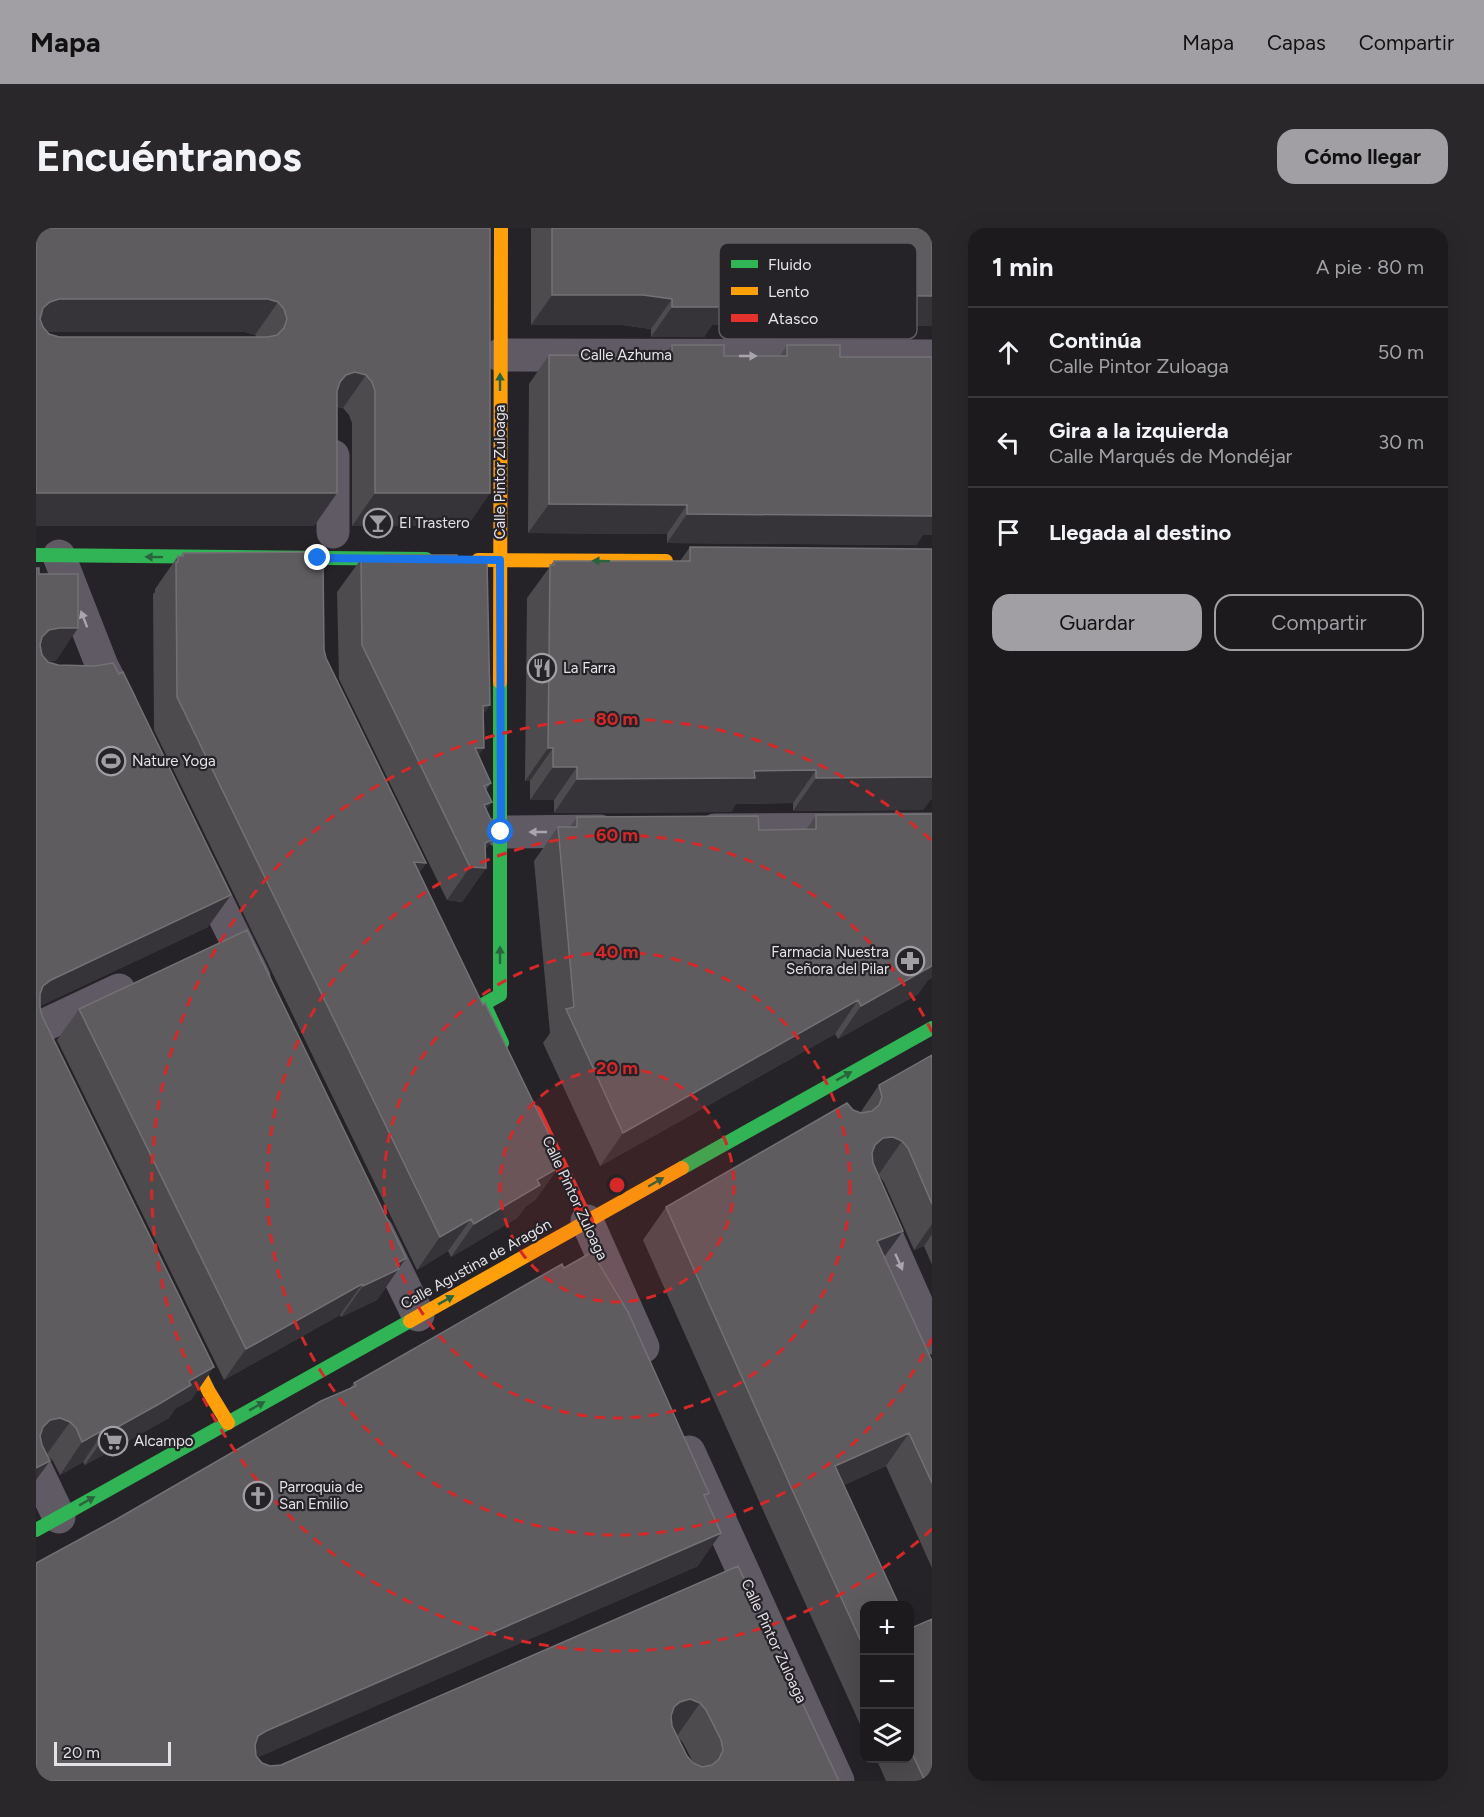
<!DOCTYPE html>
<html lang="es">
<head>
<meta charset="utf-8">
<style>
	body { margin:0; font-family:Figtree,sans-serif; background:#29272a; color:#f1f3f6 }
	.controls { position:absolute; right:18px; bottom:18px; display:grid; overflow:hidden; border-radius:12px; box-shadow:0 6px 24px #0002 }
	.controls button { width:54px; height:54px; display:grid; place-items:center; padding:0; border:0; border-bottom:2px solid #3a383b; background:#1c1a1d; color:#f1f3f6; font:30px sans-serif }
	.scale { position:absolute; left:18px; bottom:15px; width:117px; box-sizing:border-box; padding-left:6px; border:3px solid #e4e2e6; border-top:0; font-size:16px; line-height:21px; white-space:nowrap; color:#e4e2e6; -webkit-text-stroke:4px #252228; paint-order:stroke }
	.stop { position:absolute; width:18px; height:18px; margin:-14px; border:4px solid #1a73e8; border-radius:50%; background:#fff }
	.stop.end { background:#1a73e8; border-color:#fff; box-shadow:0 2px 6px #0008 }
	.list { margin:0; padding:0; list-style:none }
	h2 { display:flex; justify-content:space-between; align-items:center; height:78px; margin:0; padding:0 24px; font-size:26px }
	h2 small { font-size:20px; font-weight:400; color:#a0a1a4 }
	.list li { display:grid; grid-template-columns:39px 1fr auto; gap:18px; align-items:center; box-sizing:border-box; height:90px; padding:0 24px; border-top:2px solid #3a383b }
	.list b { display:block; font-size:22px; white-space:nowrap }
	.list p { margin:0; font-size:20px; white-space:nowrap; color:#a0a1a4 }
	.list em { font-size:20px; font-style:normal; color:#a0a1a4 }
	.actions { display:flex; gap:12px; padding:18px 24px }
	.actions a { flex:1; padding:14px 0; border:2px solid #a19fa3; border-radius:18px; text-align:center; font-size:21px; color:#a19fa3 }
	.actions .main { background:#a19fa3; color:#111 }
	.icon { flex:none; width:33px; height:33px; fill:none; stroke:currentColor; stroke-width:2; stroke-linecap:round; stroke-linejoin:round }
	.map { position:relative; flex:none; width:896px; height:1553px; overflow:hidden; border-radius:18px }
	header { display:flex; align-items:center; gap:36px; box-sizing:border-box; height:84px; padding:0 30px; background:#a19fa3; color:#111 }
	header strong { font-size:28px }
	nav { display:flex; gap:33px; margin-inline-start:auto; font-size:21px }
	.intro { display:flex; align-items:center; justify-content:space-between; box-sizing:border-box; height:144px; padding:0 36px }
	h1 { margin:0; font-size:42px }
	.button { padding:15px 27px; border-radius:18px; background:#a19fa3; color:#111; font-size:21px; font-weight:700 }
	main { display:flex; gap:36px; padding:0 36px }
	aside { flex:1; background:#1c1a1d; border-radius:18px; box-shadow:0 6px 24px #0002 }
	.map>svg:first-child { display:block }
</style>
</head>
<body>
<header>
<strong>Mapa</strong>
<nav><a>Mapa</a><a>Capas</a><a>Compartir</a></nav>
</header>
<div class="intro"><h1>Encuéntranos</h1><a class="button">Cómo llegar</a></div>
<main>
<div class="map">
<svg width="896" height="1553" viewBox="0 0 896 1553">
	<rect width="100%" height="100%" fill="#252327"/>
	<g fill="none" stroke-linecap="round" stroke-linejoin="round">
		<path stroke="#605a65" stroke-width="33" d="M464,127L896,128
			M297,228V304
			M23,328L66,438L85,476
			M679,602L896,601
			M465,604L564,603
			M165,641L218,749
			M0,801L83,762
			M837,977L896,1110
			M551,993L607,1119
			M341,1003L382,1087
			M653,1224L802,1553
			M0,1241L23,1289"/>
		<path stroke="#30b455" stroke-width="14" d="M0,327L390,331
			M464,454V767L448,776L466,815
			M646,940L896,800
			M0,1302L374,1093"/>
		<path stroke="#ff9f0a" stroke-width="14" d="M442,332L630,333
			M464,454L465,0
			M374,1093L646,940
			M148,1113L173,1164L192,1195"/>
		<path stroke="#e5322d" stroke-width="14" d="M499,884L551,993"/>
	</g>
	<path fill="#4d4b4e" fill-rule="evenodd" d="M0,0H454V265L431,298H316V195L313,187L307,180L301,179V265L278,298H0ZM11,104H209L219,107L221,109H23L13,106Z
		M495,0H896V98L792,97L784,109H731V97H676L668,109H615V101L586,97H495Z
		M636,117L688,128H744L751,117L804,129L896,307H887L880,317L631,315V306L492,305L493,156L513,127L628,128Z
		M654,319L896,321V572H894L887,582L757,583V575L700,576L695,584L518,585V572H494V553H489L491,370L518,333H644Z
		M147,325L274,332L290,430L390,635L383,645L522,940L499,972L490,978L481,990L415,1029L412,1023L381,1042L118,502L117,366L119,364V361L142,328H145Z
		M347,327L421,330L447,487L443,527L455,555L450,562L456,574L450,581L456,612L449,622L450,640L426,674L411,672L303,451L301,364L325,331H345Z
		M3,346L20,433H11L172,699L4,778L6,788L156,1171L139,1181L133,1190L49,1237L47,1234L24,1247L17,1233L10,1226L0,1252Z
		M780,587L891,753L882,766L802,811L799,806L564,938L507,815L514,805L498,633L522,599H534L541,589L723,602H770Z
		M43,781L370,1030L341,1072L305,1089L304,1087L188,1152L21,812Z
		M896,827V1037L888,1018L878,1022L848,954L842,946L848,1029L896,1133V1340L850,1238L808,1257L828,1377V1505L731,1291L607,1012L630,979L817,882L824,885L843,857Z
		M318,1155L669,1269L662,1338L221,1529L226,1535L234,1538L245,1537L702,1338L803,1553H0L81,1291L314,1160ZM642,1509L647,1515L657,1534L651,1528Z
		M873,1401L896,1553H850L840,1530H873Z"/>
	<path fill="#363438" d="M516,67H607L636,71L615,101L586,97H495Z
		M689,67H752L731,97H676L668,109H615L636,79Z
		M805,67L896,68V98L792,97L784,109H731L752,79Z
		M23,71H232L242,74L219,107L209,104H0L7,80L14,74Z
		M319,144L330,147L307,180L296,177L304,154L310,147Z
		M0,265H301L278,298H0Z
		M339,265H454L431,298H316Z
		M513,276L651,277L631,306L492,305Z
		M896,282V307H887L880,317L631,315L651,286Z
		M23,400H42L20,433L0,432L6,409L13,402Z
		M454,477L431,511L447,478Z
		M439,520H448L424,553Z
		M512,520H517L494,553H489Z
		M517,539H541L518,572H494Z
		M780,542L757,575L700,576L695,584L518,585L541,551L718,543Z
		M896,549V572H894L887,582L757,583L780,550Z
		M456,574L432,607L448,577Z
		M456,612L437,639L450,640L426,674L411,672L434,639L449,615Z
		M378,634L390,635L367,668Z
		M195,667L172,699L0,780L7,758L15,752Z
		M896,735V750L891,753L882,766L802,811L825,778Z
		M822,772L799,806L564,938L587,905Z
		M857,909L866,913L843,946L824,944L839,917L847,910Z
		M522,940L499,972L490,978L481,990L415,1029L438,996L501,952Z
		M435,991L412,1023L381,1042L404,1009Z
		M896,996V1006L888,1018L878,1022Z
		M867,1003L843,1036L841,1013Z
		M370,1030L341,1072L305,1089L327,1058Z
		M326,1056L304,1087L188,1152L210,1121Z
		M178,1139L156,1171L139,1181L133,1190L49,1237L71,1205L153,1153Z
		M24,1190L34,1194L11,1226L0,1223L7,1199L14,1192Z
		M69,1201L47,1234L24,1247L46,1214Z
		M873,1205L850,1238L776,1271L799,1238Z
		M14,1233L0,1252V1240Z
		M685,1305L662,1338L207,1536L222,1508L230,1503Z
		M654,1471L664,1475L641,1508L621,1507L638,1479L644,1474Z"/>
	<path fill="#5e5c5f" stroke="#737174" stroke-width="1.5" fill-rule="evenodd" d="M0,0H454V265H339V163L336,154L330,147L319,144L310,147L304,154L301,163V265H0ZM23,71H232L242,74L248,81L251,91L248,100L241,107L232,109H23L13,106L7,99L4,91L7,80L14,74Z
		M516,0H896V68L805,67V79H752V67H689V79H636V71L607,67H516Z
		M636,117H688V128H751V117H804V129H896V288L651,286V277L513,276V127L636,128Z
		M654,319L896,321V549L780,550V542L718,543L719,550L541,551V539H517V520H512L514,337H518V333H654Z
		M274,324V332H287L288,422L290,430L390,635L378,634L447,777L449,775L520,921L515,923L522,940L501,952L504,957L438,996L435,991L404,1009L141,469L140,334H142V328H147V325Z
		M347,327H421V330H445V332H451L454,477L447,478L448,520H439L455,555L448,558L456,574L448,577L456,594V612L449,615L450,640L434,639L326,417L325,331H347Z
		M0,340H3V346H42V400H23L13,402L6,409L4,417L6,427L12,434L22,437L59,438L77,435L83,446L87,444L195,667L15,752L7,758L4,766V779L6,788L178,1139L153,1153L155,1157L123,1176L71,1205L69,1201L46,1214L40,1200L34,1194L24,1190L14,1192L7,1199L4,1208L6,1217L14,1233L0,1240Z
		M896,586V738L825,778L822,772L587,905L530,781L538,779L522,599H541V589L722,588L723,602L780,601V587Z
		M211,702L370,1030L360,1036L363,1041L327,1058L326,1056L210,1121L43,781Z
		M896,827V976L872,920L866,913L857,909L847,910L839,917L836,925L837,935L867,1003L841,1013L896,1133V1255L873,1205L799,1238L863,1377H828V1420L754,1257L630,979L811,875L817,882L825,885L836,883L843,877L846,869L843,857Z
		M556,1024L592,1084L673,1265L668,1267L685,1305L230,1503L222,1508L219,1517L220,1528L226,1535L234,1538L245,1537L702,1338L803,1553H0V1335L81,1291L285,1173L320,1158L318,1155L526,1036L528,1040ZM654,1471L664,1475L670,1482L685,1512L687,1522L683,1531L676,1537L666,1539L657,1535L651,1528L636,1498L635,1488L638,1479L644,1474Z
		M896,1391V1550L889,1553L873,1519V1401Z"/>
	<defs><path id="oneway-solid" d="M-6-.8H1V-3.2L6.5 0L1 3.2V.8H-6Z" transform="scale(1.5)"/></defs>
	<g fill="#a9a5ac">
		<use href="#oneway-solid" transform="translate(712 128)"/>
		<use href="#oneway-solid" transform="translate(48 391) rotate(-111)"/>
		<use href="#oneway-solid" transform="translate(502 604) rotate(180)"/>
		<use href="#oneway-solid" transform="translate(863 1034) rotate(66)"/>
	</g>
	<g fill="#2a643c">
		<use href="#oneway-solid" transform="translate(464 154) rotate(-90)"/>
		<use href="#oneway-solid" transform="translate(118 329) rotate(-179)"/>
		<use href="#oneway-solid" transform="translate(565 333) rotate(-179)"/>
		<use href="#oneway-solid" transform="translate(464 727) rotate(-90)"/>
		<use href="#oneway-solid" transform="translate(808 848) rotate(-29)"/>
		<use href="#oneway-solid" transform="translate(620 954) rotate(-30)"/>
		<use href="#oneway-solid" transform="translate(410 1072) rotate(-29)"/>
		<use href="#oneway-solid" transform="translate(221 1178) rotate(-29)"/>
		<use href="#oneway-solid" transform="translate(51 1273) rotate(-29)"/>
	</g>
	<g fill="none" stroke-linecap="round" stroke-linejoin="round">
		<path stroke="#1a73e8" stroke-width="8" d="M282,330L464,332L465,604"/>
	</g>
	<circle cx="581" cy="957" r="117" fill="#d62828" fill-opacity=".12"/>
	<g fill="none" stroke="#d62828" stroke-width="3" stroke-dasharray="10 8">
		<circle cx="581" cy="957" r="117"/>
		<circle cx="581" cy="957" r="233"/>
		<path d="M896 1110A350 350 0 1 1 896 804"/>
		<path d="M896 1301A466 466 0 1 1 896 613"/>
	</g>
	<defs>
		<g id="bar-ring" transform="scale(1.5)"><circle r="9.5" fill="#252228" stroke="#a19fa3" stroke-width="1.5"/><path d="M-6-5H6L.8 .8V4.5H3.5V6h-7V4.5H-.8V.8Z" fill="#a19fa3"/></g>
		<g id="restaurant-ring" transform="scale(1.5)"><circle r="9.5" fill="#252228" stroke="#a19fa3" stroke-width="1.5"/><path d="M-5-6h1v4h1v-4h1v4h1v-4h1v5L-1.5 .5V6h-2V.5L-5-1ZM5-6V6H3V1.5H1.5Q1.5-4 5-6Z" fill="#a19fa3"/></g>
		<g id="stadium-ring" transform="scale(1.5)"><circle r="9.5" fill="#252228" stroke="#a19fa3" stroke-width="1.5"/><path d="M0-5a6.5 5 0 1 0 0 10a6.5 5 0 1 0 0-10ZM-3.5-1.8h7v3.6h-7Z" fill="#a19fa3"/></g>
		<g id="pharmacy-ring" transform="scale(1.5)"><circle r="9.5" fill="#252228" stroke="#a19fa3" stroke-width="1.5"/><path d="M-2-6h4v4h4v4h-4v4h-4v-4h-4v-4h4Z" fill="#a19fa3"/></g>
		<g id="supermarket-ring" transform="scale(1.5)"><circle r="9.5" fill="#252228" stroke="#a19fa3" stroke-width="1.5"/><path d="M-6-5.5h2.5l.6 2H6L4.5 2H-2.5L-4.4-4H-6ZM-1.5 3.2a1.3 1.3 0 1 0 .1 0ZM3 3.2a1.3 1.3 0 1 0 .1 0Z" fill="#a19fa3"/></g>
		<g id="church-ring" transform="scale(1.5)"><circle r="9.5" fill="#252228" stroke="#a19fa3" stroke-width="1.5"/><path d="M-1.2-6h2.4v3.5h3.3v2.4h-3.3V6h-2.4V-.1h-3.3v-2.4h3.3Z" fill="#a19fa3"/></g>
	</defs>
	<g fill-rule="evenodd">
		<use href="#bar-ring" x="342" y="295"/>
		<use href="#restaurant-ring" x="506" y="440"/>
		<use href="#stadium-ring" x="75" y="533"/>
		<use href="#pharmacy-ring" x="874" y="733"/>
		<use href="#supermarket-ring" x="77" y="1213"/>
		<use href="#church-ring" x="222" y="1268"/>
	</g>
	<g text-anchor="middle" stroke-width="4.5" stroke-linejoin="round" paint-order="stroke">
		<g font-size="15" fill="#e4e2e6" stroke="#252228">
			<text x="590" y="132">Calle Azhuma</text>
			<text transform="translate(464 244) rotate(-90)" y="5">Calle Pintor Zuloaga</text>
			<text transform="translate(539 970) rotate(65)" y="5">Calle Pintor Zuloaga</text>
			<text transform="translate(440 1036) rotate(-29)" y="5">Calle Agustina de Aragón</text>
			<text transform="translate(738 1413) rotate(65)" y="5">Calle Pintor Zuloaga</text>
		</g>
		<g font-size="15" fill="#e4e2e6" stroke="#252228" text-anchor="start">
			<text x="363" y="300">El Trastero</text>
			<text x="527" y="445">La Farra</text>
			<text x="96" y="538">Nature Yoga</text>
			<text x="853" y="729" text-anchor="end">Farmacia Nuestra<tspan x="853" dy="17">Señora del Pilar</tspan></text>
			<text x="98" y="1218">Alcampo</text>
			<text x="243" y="1264">Parroquia de<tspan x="243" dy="17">San Emilio</tspan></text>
		</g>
	</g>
	<rect x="683" y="15" width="198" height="96" rx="9" fill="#252228" stroke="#5e5c61" stroke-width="1.5"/>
	<rect x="695" y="32" width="27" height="8" fill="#30b455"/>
	<rect x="695" y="59" width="27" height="8" fill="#ff9f0a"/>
	<rect x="695" y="86" width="27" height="8" fill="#e5322d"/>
	<g font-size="16" fill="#e4e2e6">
		<text x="732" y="42">Fluido</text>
		<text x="732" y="69">Lento</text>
		<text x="732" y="96">Atasco</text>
	</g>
	<circle cx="581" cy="957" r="9" fill="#d62828" stroke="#252228" stroke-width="3"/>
	<g font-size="18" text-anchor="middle" font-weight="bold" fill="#d62828" stroke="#252228" stroke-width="4.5" stroke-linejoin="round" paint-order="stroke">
		<text x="581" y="497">80 m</text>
		<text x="581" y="613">60 m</text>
		<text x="581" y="730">40 m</text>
		<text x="581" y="846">20 m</text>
	</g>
</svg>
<div class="controls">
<button>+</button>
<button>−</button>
<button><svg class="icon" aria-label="layers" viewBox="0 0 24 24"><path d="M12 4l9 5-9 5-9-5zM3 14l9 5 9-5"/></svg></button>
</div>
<div class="scale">20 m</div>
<div class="stop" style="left:465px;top:604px"></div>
<div class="stop end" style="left:282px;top:330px"></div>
</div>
<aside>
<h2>1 min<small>A pie · 80 m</small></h2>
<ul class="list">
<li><svg class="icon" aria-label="ahead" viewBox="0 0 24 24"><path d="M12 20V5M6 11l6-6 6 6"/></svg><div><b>Continúa</b><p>Calle Pintor Zuloaga</p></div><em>50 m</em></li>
<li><svg class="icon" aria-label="left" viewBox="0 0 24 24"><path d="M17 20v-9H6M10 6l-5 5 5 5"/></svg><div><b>Gira a la izquierda</b><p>Calle Marqués de Mondéjar</p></div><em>30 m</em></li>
<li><svg class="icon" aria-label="arrive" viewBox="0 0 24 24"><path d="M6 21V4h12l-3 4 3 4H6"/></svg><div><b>Llegada al destino</b></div></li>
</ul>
<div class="actions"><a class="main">Guardar</a><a>Compartir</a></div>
</aside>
</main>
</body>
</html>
